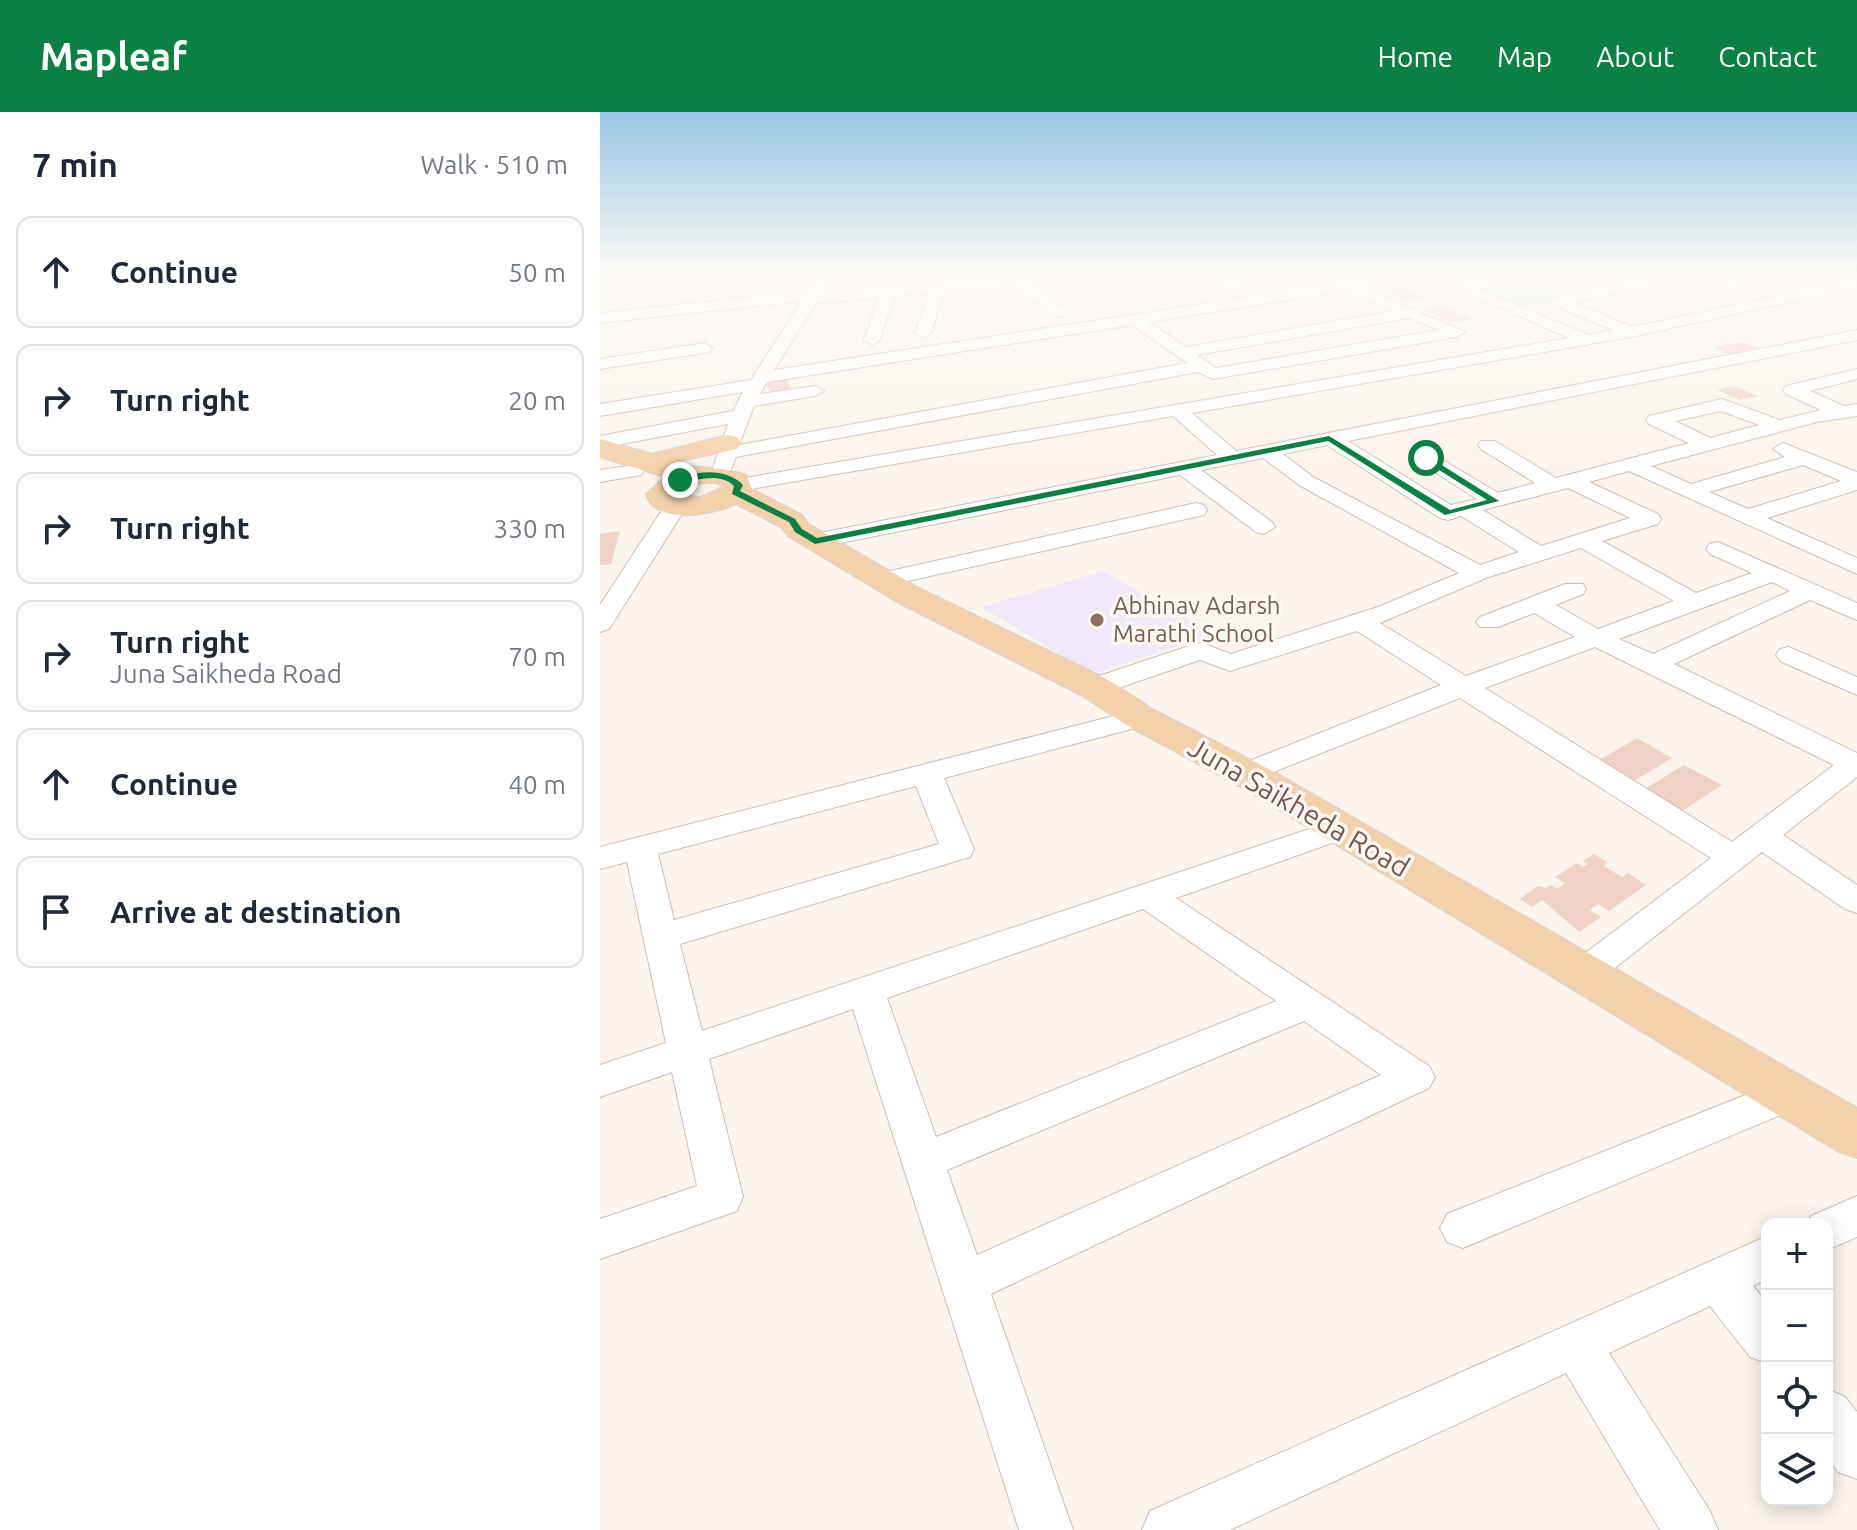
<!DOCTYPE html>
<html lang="en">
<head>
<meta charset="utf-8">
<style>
	body { margin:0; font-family:Ubuntu,sans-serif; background:#f2f2f3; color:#1f2937 }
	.controls { position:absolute; right:24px; bottom:24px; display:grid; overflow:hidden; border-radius:16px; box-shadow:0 4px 20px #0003 }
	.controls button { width:72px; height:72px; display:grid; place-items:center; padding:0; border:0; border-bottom:2px solid #e0e1e3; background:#fff; color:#1f2937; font:40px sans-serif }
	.stop { position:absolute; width:24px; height:24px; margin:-18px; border:6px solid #0b8043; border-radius:50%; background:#fff }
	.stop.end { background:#0b8043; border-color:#fff; box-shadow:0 2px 8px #0008 }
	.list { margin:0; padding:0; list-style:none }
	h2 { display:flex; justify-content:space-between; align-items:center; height:104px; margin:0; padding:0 32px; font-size:34px }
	h2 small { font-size:26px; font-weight:400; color:#747a83 }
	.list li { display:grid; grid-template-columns:52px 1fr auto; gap:24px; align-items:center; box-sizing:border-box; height:112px; margin:0 16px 16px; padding:0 16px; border:2px solid #e0e1e3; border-radius:16px }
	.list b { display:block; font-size:30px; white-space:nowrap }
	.list p { margin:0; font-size:26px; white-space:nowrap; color:#747a83 }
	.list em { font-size:26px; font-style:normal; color:#747a83 }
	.icon { flex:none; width:44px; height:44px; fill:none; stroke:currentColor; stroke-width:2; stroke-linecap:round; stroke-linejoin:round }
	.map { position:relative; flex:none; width:1257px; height:1418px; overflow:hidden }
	header { display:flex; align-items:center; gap:48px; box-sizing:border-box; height:112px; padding:0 40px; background:#0b8043; color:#fff }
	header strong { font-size:38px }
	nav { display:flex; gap:44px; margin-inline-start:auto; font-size:28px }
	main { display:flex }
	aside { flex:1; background:#fff }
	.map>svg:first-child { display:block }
</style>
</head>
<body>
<header>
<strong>Mapleaf</strong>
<nav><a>Home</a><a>Map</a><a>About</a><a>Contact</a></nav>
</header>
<main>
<aside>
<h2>7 min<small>Walk · 510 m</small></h2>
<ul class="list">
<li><svg class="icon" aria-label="ahead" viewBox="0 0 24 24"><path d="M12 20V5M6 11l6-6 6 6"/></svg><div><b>Continue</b></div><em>50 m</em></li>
<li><svg class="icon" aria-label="right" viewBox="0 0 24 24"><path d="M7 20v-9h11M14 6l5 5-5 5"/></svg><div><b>Turn right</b></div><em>20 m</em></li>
<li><svg class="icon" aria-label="right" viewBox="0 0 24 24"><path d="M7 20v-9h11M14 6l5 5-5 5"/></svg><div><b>Turn right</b></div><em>330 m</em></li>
<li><svg class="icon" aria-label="right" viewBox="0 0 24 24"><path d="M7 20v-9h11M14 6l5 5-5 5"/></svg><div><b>Turn right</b><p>Juna Saikheda Road</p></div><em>70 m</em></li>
<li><svg class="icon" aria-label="ahead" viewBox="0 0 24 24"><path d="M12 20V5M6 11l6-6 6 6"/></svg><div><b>Continue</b></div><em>40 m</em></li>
<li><svg class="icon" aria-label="arrive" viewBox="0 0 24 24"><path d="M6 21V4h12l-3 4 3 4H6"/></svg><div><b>Arrive at destination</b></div></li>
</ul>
</aside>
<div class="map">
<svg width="1257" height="1418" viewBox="0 0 1257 1418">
	<rect width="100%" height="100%" fill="#fbf4ec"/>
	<path fill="#f0e8f8" d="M503,459L615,522L493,562L381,495Z"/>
	<path fill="#dae8cb" d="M919,169L980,178L989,183L919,196L870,176Z"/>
	<path fill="#eed2c6" d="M797,171L826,185L802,189L773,175Z
		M847,195L873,207L851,211L824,198Z
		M1141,230L1157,236L1129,242L1114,235Z
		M187,267L192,279L171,282L166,270Z
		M1134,274L1158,284L1140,288L1117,278Z
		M20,419L11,452L0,453V422Z
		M1037,626L1072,646L1029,672L996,650Z
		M1084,653L1122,673L1079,701L1043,678Z
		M994,742L1007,750L1004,754L1022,765L1028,761L1046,773L1009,799L998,792L990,798L1001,805L979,820L942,788L932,795L920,787L938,774L945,776L951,773L957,777L965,771L955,765L977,751L983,755L988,752L983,749Z"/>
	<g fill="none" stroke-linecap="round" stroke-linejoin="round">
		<g stroke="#cfbdb4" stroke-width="2">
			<path id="minor" d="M75,163H134L127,167L34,175L27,171L34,167Z
				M218,163H232L221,182L439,163H497L490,167L429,173L466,197V203L460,205L411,174L344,180L331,221L323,226L315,221L329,181L294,184L280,228L272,233L264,228L279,186L216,191L174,258L792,163H828L821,167L763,176L865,220L857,225L613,267L598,260L136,345L130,360L123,362L113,356L128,312L0,336V324L133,299L143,280L0,304V292L151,268L202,189L0,211V201L208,179ZM745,179L793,199L586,235L549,210ZM809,206L839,218L616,256L597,243ZM532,213L587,251L139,333L154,294L215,284L224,279L215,274L160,282L167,270Z
				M612,163H629L643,175L636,179L596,183V177L623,172Z
				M910,163H946L939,167L878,177L989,223L1013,218L951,192V186L1065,163H1094L1087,167L972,190L1032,215L1257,167V175L1031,225L592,301L636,339L1257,218V228L748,329L851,393L877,387L819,350L816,346L819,342H833L898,381L935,371L881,337L878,333L881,329H895L956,366L1089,331L1049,312L1046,308L1049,304L1122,287L1180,308L1221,298L1186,282L1183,278L1186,274L1257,257V267L1210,279L1244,294L1257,292V304L1217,310L1051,354L1091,372L1185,345L1173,337L1183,331L1257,360V378L1167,406L1257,446V462L1029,359L989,370L1058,402L1061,407L1058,412L1002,429L1096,481L1152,461L1110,442L1106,437L1110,432L1118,430L1257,491V508L1210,488L1074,552L1257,641V665L1183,723L1257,773V801L1245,797L1162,740L997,870L984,874L971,870L966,861L971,852L1111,746L860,586L656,667L645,670L634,667L630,661L634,655L841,573L757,519L630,559L600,548L504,581L494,583L484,581L480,575L484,569L592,533L601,531L631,542L778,495L859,461L699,373L663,346L601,358L672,410L675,415L664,422L656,420L580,363L215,436L207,434L204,429L207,424L215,422L617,343L573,304L139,379L128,373L139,367L969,226L854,175L861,171ZM1121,299L1159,313L1110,326L1075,309ZM727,333L840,406L848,408L861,404L919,440L880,453L713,365L683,342ZM1203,353L1241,369L1148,397L1109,380ZM968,376L1030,406L941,434L883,398ZM981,436L1074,489L998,517L956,493L983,482L986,477L983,472H965L880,505L876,510L880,515H898L934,501L975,525L866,564L780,511L886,466ZM1172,470L1190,479L1053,542L1019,527ZM995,535L1234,653L1132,730L885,576Z
				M1096,163H1118L1141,173L1134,177Z
				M104,231L112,236L110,240L0,257V247Z
				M34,353L44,359L41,363L0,370V358Z
				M76,387L87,394L9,517L0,520V493L68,389Z
				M596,391L604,393L607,398L604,403L281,475L272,473L269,468L272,463Z
				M1189,535L1257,565V583L1180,549L1176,543L1180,537Z
				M541,597L551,600L555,606L551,612L344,666L374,737L370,745L80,832L102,919L730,710L741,707L752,710L757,717L752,724L576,786L829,954L835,965L829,976L391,1182L473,1418H419L253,897L109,947L143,1085L137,1099L0,1147V1107L97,1074L72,960L0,985V953L66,931L27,750L0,757V735ZM316,674L339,732L74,808L58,742ZM543,797L676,889L336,1025L287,886ZM704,909L781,963L377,1143L347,1058Z
				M1188,966L1202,970L1208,982L1202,994L863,1136L847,1130L840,1116L847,1102Z
				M1257,1084V1125L1227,1138V1112H1207L1211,1104Z
				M1167,1124V1167L1153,1174L1167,1191V1251L1150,1245L1110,1194L1009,1241L1110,1399L1118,1418H1060L966,1261L630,1418H542L550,1399Z
				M1227,1277L1245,1285L1257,1300V1367L1238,1360L1227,1345Z"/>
		</g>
		<g stroke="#d8d1ce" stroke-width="2">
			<path id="major" d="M128,323L137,325L141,331L137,337L75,350C100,359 120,353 146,363L152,377L202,403L209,412L319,476L507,567L554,598L678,662L1257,996V1046L1237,1039L650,680L528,614L481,583L297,490L188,424L181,415L136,392C113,403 55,414 46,382L65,365L0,345V327L52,342ZM103,371H117L123,375L101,385L75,383L81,378Z"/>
		</g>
		<use href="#minor" fill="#fff" fill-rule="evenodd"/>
		<use href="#major" fill="#f3d1ab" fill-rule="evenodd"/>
	</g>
	<linearGradient id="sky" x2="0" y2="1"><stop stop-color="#98c6e6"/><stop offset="0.45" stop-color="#fdfaf6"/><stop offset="1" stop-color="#fdfaf6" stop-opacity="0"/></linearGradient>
	<rect width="1257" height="362" fill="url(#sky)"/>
	<path fill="#0b8043" d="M729,324L850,398L887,388L823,348V345H829L899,389L845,403L728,329L215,432L195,420L189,410L132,382L134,374C120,360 98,368 80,371L76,368C96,358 127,356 143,373L140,379L195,407L202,417L217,426Z"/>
	<circle fill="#8d6e63" stroke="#fef8f2" stroke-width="3" cx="497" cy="508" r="8"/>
	<g text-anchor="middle" stroke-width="7" stroke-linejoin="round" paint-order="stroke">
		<g font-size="24" fill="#785e54" stroke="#fef8f2" text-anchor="start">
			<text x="513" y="502">Abhinav Adarsh<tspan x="513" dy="28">Marathi School</tspan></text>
		</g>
		<g font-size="28" fill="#755950" stroke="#fef8f2">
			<text transform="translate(699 695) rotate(30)" y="10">Juna Saikheda Road</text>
		</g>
	</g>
</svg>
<div class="controls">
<button>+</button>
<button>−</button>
<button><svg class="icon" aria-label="locate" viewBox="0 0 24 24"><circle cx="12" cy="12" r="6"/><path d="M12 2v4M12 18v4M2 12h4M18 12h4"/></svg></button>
<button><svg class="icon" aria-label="layers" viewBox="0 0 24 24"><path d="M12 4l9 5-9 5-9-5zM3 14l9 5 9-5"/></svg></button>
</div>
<div class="stop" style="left:826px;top:346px"></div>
<div class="stop end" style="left:80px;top:368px"></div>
</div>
</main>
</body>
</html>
